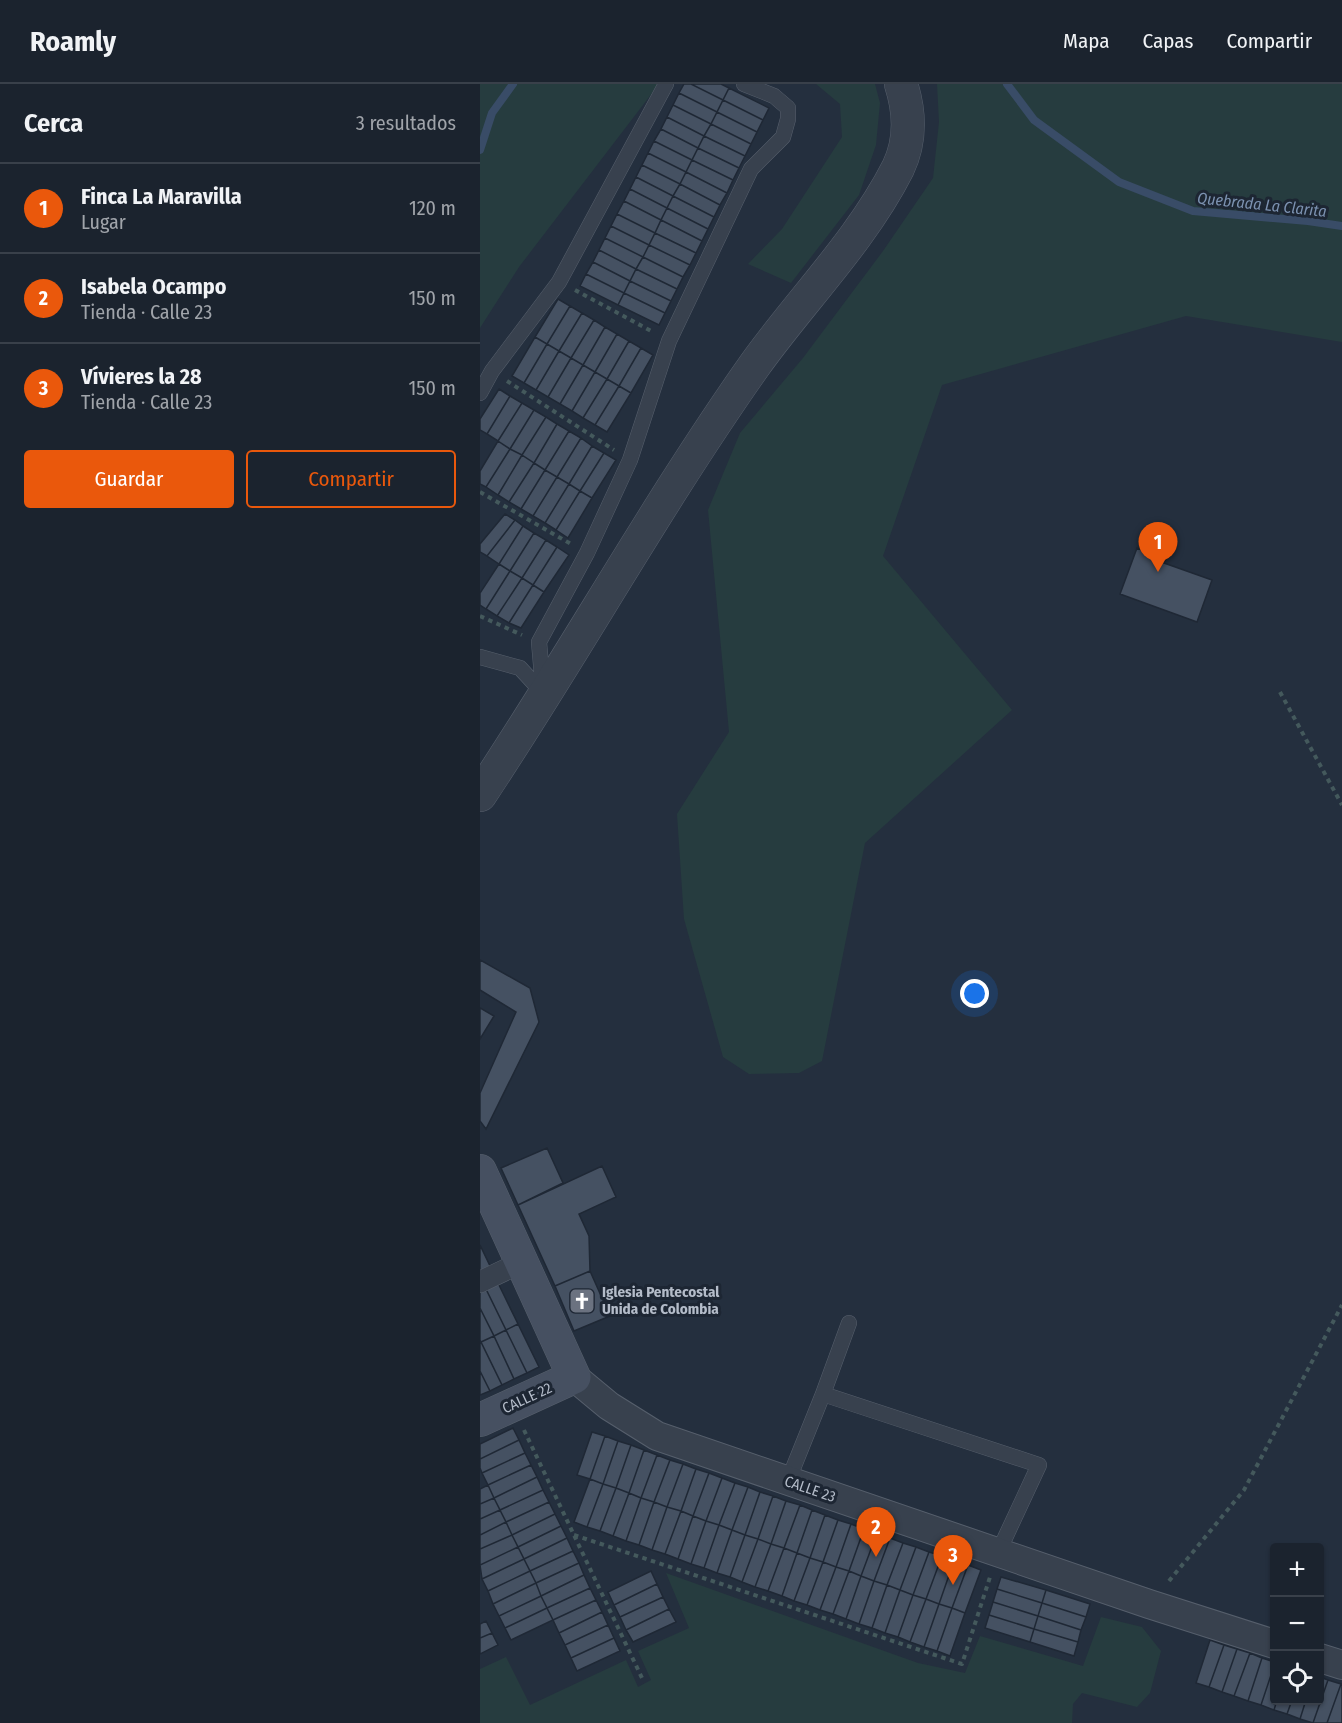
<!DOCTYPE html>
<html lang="es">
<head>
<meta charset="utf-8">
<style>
	body { margin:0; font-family:"Fira Sans Condensed",sans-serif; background:#282f3a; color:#f1f3f6 }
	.controls { position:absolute; right:18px; bottom:18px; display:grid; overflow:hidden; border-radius:6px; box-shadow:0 2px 4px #0004 }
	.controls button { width:54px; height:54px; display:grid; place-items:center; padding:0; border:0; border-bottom:2px solid #39404a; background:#1b232e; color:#f1f3f6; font:30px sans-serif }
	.you { position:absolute; left:495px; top:910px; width:21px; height:21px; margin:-15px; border:4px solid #fff; border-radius:50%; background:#1a73e8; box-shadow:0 0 0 9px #1a73e833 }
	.badge { display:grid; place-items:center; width:39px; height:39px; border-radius:50%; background:#ea580c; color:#fff; font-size:20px; font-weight:700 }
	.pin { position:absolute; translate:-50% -50px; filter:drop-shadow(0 2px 3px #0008) }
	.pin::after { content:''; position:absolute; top:32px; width:21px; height:18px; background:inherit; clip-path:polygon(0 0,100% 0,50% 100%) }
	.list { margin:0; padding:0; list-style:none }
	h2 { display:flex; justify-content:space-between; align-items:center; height:78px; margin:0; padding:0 24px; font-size:26px }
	h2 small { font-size:20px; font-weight:400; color:#a0a4aa }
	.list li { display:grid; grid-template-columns:39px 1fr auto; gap:18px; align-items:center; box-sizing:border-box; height:90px; padding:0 24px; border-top:2px solid #39404a }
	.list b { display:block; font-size:22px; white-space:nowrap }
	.list p { margin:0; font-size:20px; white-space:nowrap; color:#a0a4aa }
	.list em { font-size:20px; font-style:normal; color:#a0a4aa }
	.actions { display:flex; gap:12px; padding:18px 24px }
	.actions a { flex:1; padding:14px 0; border:2px solid #ea580c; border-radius:6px; text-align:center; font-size:21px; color:#ea580c }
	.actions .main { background:#ea580c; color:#fff }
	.icon { flex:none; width:33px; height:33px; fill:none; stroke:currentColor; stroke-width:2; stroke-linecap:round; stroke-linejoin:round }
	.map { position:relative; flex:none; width:862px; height:1639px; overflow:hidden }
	header { display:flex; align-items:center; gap:36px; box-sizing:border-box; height:84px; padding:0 30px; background:#1b232e; border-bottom:2px solid #39404a }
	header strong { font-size:28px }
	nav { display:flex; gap:33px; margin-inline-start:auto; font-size:21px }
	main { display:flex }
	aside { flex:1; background:#1b232e }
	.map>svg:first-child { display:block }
</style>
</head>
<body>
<header>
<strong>Roamly</strong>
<nav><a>Mapa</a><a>Capas</a><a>Compartir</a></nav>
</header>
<main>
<aside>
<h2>Cerca<small>3 resultados</small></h2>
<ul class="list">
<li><span class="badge">1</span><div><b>Finca La Maravilla</b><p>Lugar</p></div><em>120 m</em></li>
<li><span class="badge">2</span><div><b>Isabela Ocampo</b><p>Tienda · Calle 23</p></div><em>150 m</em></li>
<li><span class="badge">3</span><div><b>Vívieres la 28</b><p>Tienda · Calle 23</p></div><em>150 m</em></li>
</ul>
<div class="actions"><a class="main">Guardar</a><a>Compartir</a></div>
</aside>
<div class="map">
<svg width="862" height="1639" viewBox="0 0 862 1639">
	<rect width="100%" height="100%" fill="#242f3e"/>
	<path fill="#263c3f" d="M0,0H179L39,183L0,244Z
		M336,0H395L400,19L396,61L379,111L311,199L268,180L302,145L362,53L360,20Z
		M457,0H862V258L706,232L462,301L403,472L532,626L385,759L342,977L319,989L269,990L243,973L204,835L197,730L249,648L228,426L260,349L323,274L403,167L453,94L459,38Z
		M186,1489L438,1579L485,1589L500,1552L603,1582L621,1533L662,1543L681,1567L670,1609L657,1623L602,1609L593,1620L592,1639H0V1585L26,1573L50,1621L146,1576L158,1603L171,1596L158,1567L209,1544Z"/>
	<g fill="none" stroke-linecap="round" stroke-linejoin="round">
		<path stroke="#394c67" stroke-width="8" d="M527,0L554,36L639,98L713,127L828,137L862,142
			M0,66L12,29L33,0"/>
	</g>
	<path fill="#455162" stroke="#1f2835" stroke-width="1.5" d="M204,0H211L243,16L237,28L199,9Z
		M211,0H241L249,4L243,16Z
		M249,4L289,24L283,36L243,16Z
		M199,9L237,28L231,40L193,21Z
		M243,16L283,36L277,48L237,28Z
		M193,21L231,40L224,52L187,33Z
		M237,28L277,48L271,60L231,40Z
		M187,33L224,52L218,64L181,45Z
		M231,40L271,60L265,72L224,52Z
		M181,45L218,64L212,76L174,57Z
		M224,52L265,72L259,84L218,64Z
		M174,57L212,76L206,88L168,69Z
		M218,64L259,84L253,96L212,76Z
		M168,69L206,88L200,100L162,81Z
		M212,76L253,96L247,109L206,88Z
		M162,81L200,100L193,112L156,93Z
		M206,88L247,109L240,121L200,100Z
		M156,93L193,112L187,124L150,105Z
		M200,100L240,121L234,133L193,112Z
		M150,105L187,124L181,136L144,117Z
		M193,112L234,133L228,145L187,124Z
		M144,117L181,136L175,149L137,130Z
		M187,124L228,145L222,157L181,136Z
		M137,130L175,149L169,161L131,142Z
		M181,136L222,157L216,169L175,149Z
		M131,142L169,161L163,173L125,154Z
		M175,149L216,169L210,181L169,161Z
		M125,154L163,173L156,185L119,166Z
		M169,161L210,181L203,193L163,173Z
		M119,166L156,185L150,197L113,178Z
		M163,173L203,193L197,205L156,185Z
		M113,178L150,197L144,209L106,190Z
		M156,185L197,205L191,217L150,197Z
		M106,190L144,209L138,221L100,202Z
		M150,197L191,217L185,229L144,209Z
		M144,209L185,229L179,241L138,221Z
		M78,215L90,222L67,260L55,253Z
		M90,222L102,229L79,267L67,260Z
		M102,229L114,236L91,274L79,267Z
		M114,236L125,243L103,281L91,274Z
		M125,243L137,250L115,288L103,281Z
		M137,250L149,257L127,295L115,288Z
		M55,253L67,260L44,299L32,292Z
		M149,257L161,264L139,302L127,295Z
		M67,260L79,267L56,306L44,299Z
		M161,264L173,271L151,309L139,302Z
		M79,267L91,274L68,313L56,306Z
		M91,274L103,281L80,320L68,313Z
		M103,281L115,288L92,327L80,320Z
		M115,288L127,295L103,334L92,327Z
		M127,295L139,302L115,341L103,334Z
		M139,302L151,309L127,348L115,341Z
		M19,305L30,312L7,350L0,346V335Z
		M30,312L42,319L18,357L7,350Z
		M42,319L54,326L30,365L18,357Z
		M54,326L66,333L42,371L30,365Z
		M66,333L77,340L54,379L42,371Z
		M77,340L89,347L65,386L54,379Z
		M89,347L101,354L77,393L65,386Z
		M101,354L112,362L89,400L77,393Z
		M18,357L30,365L6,403L0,400V387Z
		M112,362L124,369L100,407L89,400Z
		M30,365L42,371L18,411L6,403Z
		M124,369L136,376L112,414L100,407Z
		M42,371L54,379L29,418L18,411Z
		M54,379L65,386L41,425L29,418Z
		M65,386L77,393L53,432L41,425Z
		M77,393L89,400L65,439L53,432Z
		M89,400L100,407L76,446L65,439Z
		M100,407L112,414L88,454L76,446Z
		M25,430L35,436L7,472L0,468V460Z
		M35,436L43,442L19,480L7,472Z
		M43,442L54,449L30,487L19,480Z
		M54,449L66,456L42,494L30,487Z
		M674,449L693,456L684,479L732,496L717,538L640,510L657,464L667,468Z
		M66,456L77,463L53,501L42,494Z
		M77,463L89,471L64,508L53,501Z
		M19,480L30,487L6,525L0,521V509Z
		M30,487L42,494L17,532L6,525Z
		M42,494L53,501L29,539L17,532Z
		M53,501L64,508L41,544L29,539Z
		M0,876L50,904L59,938L6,1045L0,1037V1009L36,928L0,906Z
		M0,924L14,932L0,955Z
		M67,1064L83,1099L38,1121L21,1084Z
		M122,1082L136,1113L99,1130L109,1152L110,1187L75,1202L38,1121Z
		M0,1161L11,1184L0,1190Z
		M110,1187L130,1232L94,1247L75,1202Z
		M18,1199L38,1240L26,1246L6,1205Z
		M6,1205L26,1246L14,1252L0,1224V1208Z
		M0,1224L14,1252L1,1258L0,1256Z
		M38,1240L59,1283L47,1289L26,1246Z
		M26,1246L47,1289L34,1295L14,1252Z
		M14,1252L34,1295L22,1301L1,1258Z
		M0,1258H1L22,1301L10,1307L0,1287Z
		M0,1287L10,1307L0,1311Z
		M33,1344L39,1356L0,1375V1360Z
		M112,1348L125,1352L110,1395L97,1391Z
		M125,1352L138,1357L123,1400L110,1395Z
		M39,1356L45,1369L2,1389L0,1384V1375Z
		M138,1357L151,1361L136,1404L123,1400Z
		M151,1361L164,1366L149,1409L136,1404Z
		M164,1366L177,1371L161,1414L149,1409Z
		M45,1369L51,1381L8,1401L2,1389Z
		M177,1371L190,1376L174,1418L161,1414Z
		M190,1376L203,1380L187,1423L174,1418Z
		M203,1380L216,1385L201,1427L187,1423Z
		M51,1381L57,1393L14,1414L8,1401Z
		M216,1385L229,1389L213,1432L201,1427Z
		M229,1389L242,1394L226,1437L213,1432Z
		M57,1393L63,1406L20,1426L14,1414Z
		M242,1394L255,1399L239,1441L226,1437Z
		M110,1395L123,1400L107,1443L94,1438Z
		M255,1399L268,1403L252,1446L239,1441Z
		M123,1400L136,1404L120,1447L107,1443Z
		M8,1401L14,1414L0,1420V1405Z
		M268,1403L280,1408L265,1451L252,1446Z
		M136,1404L149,1409L133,1452L120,1447Z
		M63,1406L69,1418L26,1438L20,1426Z
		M280,1408L293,1412L278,1455L265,1451Z
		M149,1409L161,1414L146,1457L133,1452Z
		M293,1412L306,1417L291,1460L278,1455Z
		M14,1414L20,1426L0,1435V1420Z
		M161,1414L174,1418L159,1461L146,1457Z
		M306,1417L320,1421L304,1464L291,1460Z
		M69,1418L75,1430L32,1451L26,1438Z
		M174,1418L187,1423L172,1466L159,1461Z
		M320,1421L332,1426L317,1469L304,1464Z
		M187,1423L201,1427L185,1470L172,1466Z
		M20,1426L26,1438L0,1451V1435Z
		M332,1426L345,1431L330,1474L317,1469Z
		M201,1427L213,1432L198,1475L185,1470Z
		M75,1430L81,1442L38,1463L32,1451Z
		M345,1431L358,1436L343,1478L330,1474Z
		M213,1432L226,1437L211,1480L198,1475Z
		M358,1436L371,1440L356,1483L343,1478Z
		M226,1437L239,1441L224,1484L211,1480Z
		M26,1438L32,1451L0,1465V1451Z
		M371,1440L384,1445L369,1487L356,1483Z
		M239,1441L252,1446L237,1489L224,1484Z
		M81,1442L87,1454L44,1475L38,1463Z
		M384,1445L397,1449L381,1492L369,1487Z
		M252,1446L265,1451L250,1493L237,1489Z
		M397,1449L410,1454L394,1497L381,1492Z
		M32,1451L38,1463L0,1481V1465Z
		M265,1451L278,1455L262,1498L250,1493Z
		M87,1454L93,1467L50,1487L44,1475Z
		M410,1454L423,1459L407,1501L394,1497Z
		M278,1455L291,1460L275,1503L262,1498Z
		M423,1459L436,1463L420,1506L407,1501Z
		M291,1460L304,1464L288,1507L275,1503Z
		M38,1463L44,1475L2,1495L0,1481Z
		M436,1463L449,1468L433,1511L420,1506Z
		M304,1464L317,1469L302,1512L288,1507Z
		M93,1467L99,1479L56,1499L50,1487Z
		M449,1468L462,1472L446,1515L433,1511Z
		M317,1469L330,1474L314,1517L302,1512Z
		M462,1472L474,1477L459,1520L446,1515Z
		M330,1474L343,1478L327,1521L314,1517Z
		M44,1475L50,1487L8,1507L2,1495Z
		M474,1477L488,1481L472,1524L459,1520Z
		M343,1478L356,1483L340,1526L327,1521Z
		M99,1479L104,1491L61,1512L56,1499Z
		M488,1481L501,1486L485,1529L472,1524Z
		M356,1483L369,1487L353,1530L340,1526Z
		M50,1487L56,1499L13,1520L8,1507Z
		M171,1487L177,1500L134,1521L128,1508Z
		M369,1487L381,1492L366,1535L353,1530Z
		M104,1491L110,1504L67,1524L61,1512Z
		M381,1492L394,1497L379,1540L366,1535Z
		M521,1493L566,1506L562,1519L517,1505Z
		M394,1497L407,1501L392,1544L379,1540Z
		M56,1499L61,1512L19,1532L13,1520Z
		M177,1500L183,1513L140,1533L134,1521Z
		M407,1501L420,1506L405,1549L392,1544Z
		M110,1504L116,1516L73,1536L67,1524Z
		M517,1505L562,1519L558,1532L513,1518Z
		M420,1506L433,1511L418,1553L405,1549Z
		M566,1506L610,1520L606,1533L562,1519Z
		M433,1511L446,1515L430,1558L418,1553Z
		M61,1512L67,1524L25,1544L19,1532Z
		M183,1513L189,1525L146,1546L140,1533Z
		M446,1515L459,1520L444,1563L430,1558Z
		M116,1516L122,1528L79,1549L73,1536Z
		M513,1518L558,1532L554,1545L509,1531Z
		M562,1519L606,1533L601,1546L558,1532Z
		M459,1520L472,1524L457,1567L444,1563Z
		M67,1524L73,1536L31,1556L25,1544Z
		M472,1524L485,1529L470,1572L457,1567Z
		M189,1525L196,1538L153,1558L146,1546Z
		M122,1528L128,1541L85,1561L79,1549Z
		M509,1531L554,1545L550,1558L505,1544Z
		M558,1532L601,1546L598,1558L554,1545Z
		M6,1537L12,1549L0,1554V1540Z
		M128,1541L134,1554L91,1574L85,1561Z
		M554,1545L598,1558L594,1572L550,1558Z
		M12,1549L18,1561L0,1570V1554Z
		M134,1554L140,1567L97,1587L91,1574Z
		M730,1556L744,1561L729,1603L716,1599Z
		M744,1561L757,1565L742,1608L729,1603Z
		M757,1565L770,1569L754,1612L742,1608Z
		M770,1569L782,1574L768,1617L754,1612Z
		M782,1574L794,1578V1582L781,1621L768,1617Z
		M794,1582V1616H797L794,1626L781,1621Z
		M840,1593L848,1596L833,1639L820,1635L826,1616H840Z
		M848,1596L861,1600L847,1639H833Z
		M861,1600L862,1601V1639H847Z
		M797,1616H812L807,1630L794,1626Z
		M812,1616H826L820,1635L807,1630Z"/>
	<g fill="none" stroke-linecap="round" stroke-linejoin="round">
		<g stroke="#565f6c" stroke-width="16">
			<path id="service" d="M0,309L12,287L79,198L186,0
				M0,573L40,584L64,610
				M63,604L59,558L107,469L150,376L189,257L271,85L303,53L308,35V24L294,12L264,0
				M343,1310L369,1239
				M308,1397L343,1310L559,1381L518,1469"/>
		</g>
		<g stroke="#565f6c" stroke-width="22">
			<path id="pedestrian" d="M0,1198L42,1178"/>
		</g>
		<g stroke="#565f6c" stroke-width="30">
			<path id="minor" d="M94,1293L129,1322L177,1352L669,1520L794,1560
				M840,1574L862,1581"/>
		</g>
		<g stroke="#565f6c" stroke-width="34">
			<path id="tertiary" d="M0,711C94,570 176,421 274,282C321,216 381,157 418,84C431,57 430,28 421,0"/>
		</g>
		<g stroke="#565f6c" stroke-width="34">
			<path id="secondary" d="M0,1087L94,1293L0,1336"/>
		</g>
		<path stroke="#44595c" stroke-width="4" stroke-dasharray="4.5 4.5" stroke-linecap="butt" d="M95,206L173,248
			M27,297L134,366
			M0,408L91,460
			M0,532L42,551
			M800,608L862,721
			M44,1346L162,1594
			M94,1451L482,1580L510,1493
			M689,1497L764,1406L862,1221"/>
		<use href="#service" stroke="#38414e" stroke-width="15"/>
		<use href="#pedestrian" stroke="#38414e" stroke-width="21"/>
		<use href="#minor" stroke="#38414e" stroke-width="28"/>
		<use href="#tertiary" stroke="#38414e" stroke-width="33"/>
		<use href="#secondary" stroke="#465061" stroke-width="33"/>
	</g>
	<defs>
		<g id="church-square" transform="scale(1.35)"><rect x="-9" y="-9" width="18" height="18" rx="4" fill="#6b7280" stroke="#1d2633"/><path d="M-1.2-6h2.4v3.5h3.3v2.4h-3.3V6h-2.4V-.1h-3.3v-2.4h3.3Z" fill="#fff"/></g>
	</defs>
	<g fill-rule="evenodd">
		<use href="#church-square" x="102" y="1217"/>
	</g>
	<g text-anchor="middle" stroke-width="6" stroke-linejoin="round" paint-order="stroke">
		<g font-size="15" font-weight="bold" fill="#b4bcc9" stroke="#1d2633" text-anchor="start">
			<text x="122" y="1213">Iglesia Pentecostal<tspan x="122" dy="17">Unida de Colombia</tspan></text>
		</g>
		<g font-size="15" fill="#b4bcc9" stroke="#1d2633">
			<text transform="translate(47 1314) rotate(-25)" y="5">CALLE 22</text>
			<text transform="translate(330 1405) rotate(19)" y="5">CALLE 23</text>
		</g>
		<g font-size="16" font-style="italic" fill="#7c92b1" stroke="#1d2633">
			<text transform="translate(782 120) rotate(6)" y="6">Quebrada La Clarita</text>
		</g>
	</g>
</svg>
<div class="controls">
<button>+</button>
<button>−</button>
<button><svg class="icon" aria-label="locate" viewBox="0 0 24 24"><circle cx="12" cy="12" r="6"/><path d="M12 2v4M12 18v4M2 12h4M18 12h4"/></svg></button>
</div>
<div class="you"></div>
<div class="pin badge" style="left:678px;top:488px">1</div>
<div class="pin badge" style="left:396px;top:1473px">2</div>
<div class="pin badge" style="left:473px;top:1501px">3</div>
</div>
</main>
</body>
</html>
